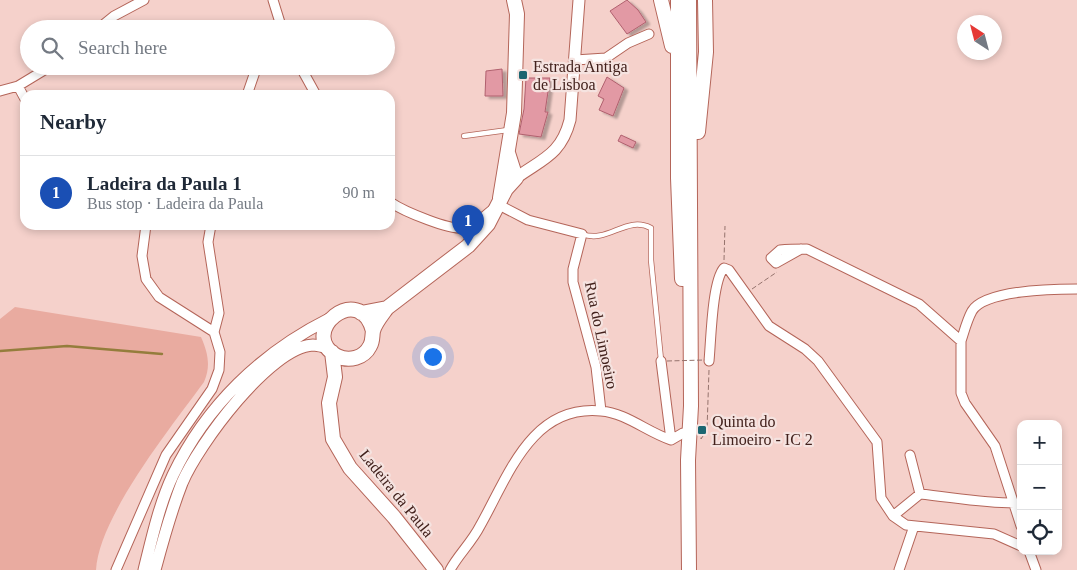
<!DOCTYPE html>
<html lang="en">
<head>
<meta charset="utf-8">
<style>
	body { margin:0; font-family:Georgia,serif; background:#f6f6f7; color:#1f2937 }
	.controls { position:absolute; right:15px; bottom:15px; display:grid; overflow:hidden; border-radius:10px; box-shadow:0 2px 8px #0003 }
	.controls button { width:45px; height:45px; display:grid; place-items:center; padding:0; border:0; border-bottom:1px solid #e0e1e3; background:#fff; color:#1f2937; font:25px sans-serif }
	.compass { position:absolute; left:957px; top:15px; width:45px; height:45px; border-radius:50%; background:#fff; box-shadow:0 2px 8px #0003; rotate:324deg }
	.you { position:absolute; left:432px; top:356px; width:18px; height:18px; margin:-12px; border:4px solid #fff; border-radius:50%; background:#1a73e8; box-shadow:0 0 0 8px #1a73e833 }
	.badge { display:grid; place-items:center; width:32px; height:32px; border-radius:50%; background:#1b6671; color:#fff; font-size:16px; font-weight:700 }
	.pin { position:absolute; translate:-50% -41px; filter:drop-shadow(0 1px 2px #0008) }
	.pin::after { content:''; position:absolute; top:26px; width:18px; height:15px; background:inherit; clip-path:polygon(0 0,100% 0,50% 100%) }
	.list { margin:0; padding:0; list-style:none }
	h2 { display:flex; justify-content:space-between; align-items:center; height:65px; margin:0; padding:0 20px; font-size:21px }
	h2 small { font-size:16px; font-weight:400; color:#747a83 }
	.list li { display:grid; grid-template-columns:32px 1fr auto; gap:15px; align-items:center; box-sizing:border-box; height:75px; padding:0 20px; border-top:1px solid #e0e1e3 }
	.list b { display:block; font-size:19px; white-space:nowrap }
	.list p { margin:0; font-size:16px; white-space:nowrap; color:#747a83 }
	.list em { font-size:16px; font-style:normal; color:#747a83 }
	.icon { flex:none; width:28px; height:28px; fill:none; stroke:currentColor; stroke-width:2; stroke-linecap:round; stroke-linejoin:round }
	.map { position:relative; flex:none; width:1077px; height:570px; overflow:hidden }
	.search { position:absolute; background:#fff; box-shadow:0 2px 8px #0003; left:20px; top:20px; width:375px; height:55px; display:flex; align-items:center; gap:12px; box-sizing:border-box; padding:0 18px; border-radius:28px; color:#747a83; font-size:19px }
	.panel { position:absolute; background:#fff; box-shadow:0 2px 8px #0003; left:20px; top:90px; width:375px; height:140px; border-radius:15px }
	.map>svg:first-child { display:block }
</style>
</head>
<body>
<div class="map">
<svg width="1077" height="570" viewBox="0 0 1077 570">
	<defs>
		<filter id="shadow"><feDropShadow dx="4" dy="2.5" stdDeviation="1" flood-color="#0004"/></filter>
	</defs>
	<rect width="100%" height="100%" fill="#f5d1cb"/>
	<path fill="#e9aba0" d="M15,307L201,337C208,353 211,366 204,382C172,426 99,516 96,570H0V319Z"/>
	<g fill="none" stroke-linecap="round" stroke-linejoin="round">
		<path stroke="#947d3c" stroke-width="2.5" d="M0,351L67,346L162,354"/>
	</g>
	<path fill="#e299a4" stroke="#b0606e" filter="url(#shadow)" d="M627,0L638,10L646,22L627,34L610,11Z
		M502,69L503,96H485L486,71Z
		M607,77L624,88L613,116L599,110L604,99L598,96Z
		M526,78H550L545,112H548L541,137L519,134L524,109Z
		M621,135L636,142L633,148L618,141Z"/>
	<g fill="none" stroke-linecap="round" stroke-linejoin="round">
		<g stroke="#b46559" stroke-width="6">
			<path id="service" d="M464,136L508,130
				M582,234C608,244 626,215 651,228V260L661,360"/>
		</g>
		<g stroke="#b46559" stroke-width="11">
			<path id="minor" d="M273,0L282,29
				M98,29L114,16L144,0
				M575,60L606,58L628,43L649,34
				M300,66L316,95
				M18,86L25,99
				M0,91L18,86L51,66
				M247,95L257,66
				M390,202C403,211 452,232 468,228C475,226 490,210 499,205L528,220L582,234L573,269V282L596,367L601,411
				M211,225L208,242L219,313L214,332
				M801,249L776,263L771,258L780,250C789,249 798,249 807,249L919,304L961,341V393L965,403L995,446L1021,526
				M961,341C964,332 967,320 972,311C985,290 1054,289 1077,289
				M661,361L671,440
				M709,361C711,341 712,281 724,268L729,270L769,326L805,349L818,361L877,442L881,498L893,516L906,525L994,534L1021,546
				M910,455L920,494
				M893,516L920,494C951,497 982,503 1014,503
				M1029,551L1036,570
				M116,570L166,455L212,389L219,370L220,352L214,332L159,297L146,279L142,256L146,225
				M450,570C458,555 472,542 480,526C508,477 531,404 601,411C626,413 647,432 671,440L683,433
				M899,570L914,526"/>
		</g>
		<g stroke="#b46559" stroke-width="13">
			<path id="tertiary" d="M510,177L516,178C542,159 561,155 570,120L579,0
				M144,570C152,538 159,505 173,475C206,406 261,353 329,319
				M155,570C163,540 171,511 182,483C198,445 270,347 313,345C318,345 323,347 328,348"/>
		</g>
		<g stroke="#b46559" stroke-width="16">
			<path id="primary" d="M500,198L514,113L517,14L514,0
				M361,313L387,308L468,246L488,224L506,189L516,178L508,153
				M373,331C360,280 296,333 337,356C349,362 364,358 370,346C373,341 372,336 373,331C375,323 382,315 387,308
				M332,352L335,377L329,403L333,439L350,468L394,517L436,570"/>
		</g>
		<g stroke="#b46559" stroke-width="16">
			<path id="trunk" d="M661,0L672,46
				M678,0V178L682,279
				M698,132L706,52L705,0
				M689,570L688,460L691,406L689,0"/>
		</g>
		<path stroke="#95736d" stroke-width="1" stroke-dasharray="5 2.5" stroke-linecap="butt" d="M724,260L725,226
			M752,289L777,272
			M702,430L701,439L707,430L709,370"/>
		<use href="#service" stroke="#fff" stroke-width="4.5"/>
		<use href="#minor" stroke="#fff" stroke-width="9"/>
		<use href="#tertiary" stroke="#fff" stroke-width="11"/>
		<use href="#primary" stroke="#fff" stroke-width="14"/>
		<use href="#trunk" stroke="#fff" stroke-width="14"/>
		<path stroke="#95736d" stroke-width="1" stroke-dasharray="5 2.5" stroke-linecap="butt" d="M667,361L705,360"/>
	</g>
	<g fill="#1b6671" stroke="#f5e3e0" stroke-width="2">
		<rect x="518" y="70" width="10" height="10" rx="2.5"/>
		<rect x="697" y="425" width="10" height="10" rx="2.5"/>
	</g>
	<g text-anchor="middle" stroke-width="4.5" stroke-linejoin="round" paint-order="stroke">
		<g font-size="16" fill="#42211c" stroke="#f5e3e0" text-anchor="start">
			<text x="533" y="72">Estrada Antiga<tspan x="533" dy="18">de Lisboa</tspan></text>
			<text x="712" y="427">Quinta do<tspan x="712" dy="18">Limoeiro - IC 2</tspan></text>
		</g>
		<g font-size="16" fill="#42211c" stroke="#f5e3e0">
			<text transform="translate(602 335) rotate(78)" y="6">Rua do Limoeiro</text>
			<text transform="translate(397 493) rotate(51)" y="6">Ladeira da Paula</text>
		</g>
	</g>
</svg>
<div class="controls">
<button>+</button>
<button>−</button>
<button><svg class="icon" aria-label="locate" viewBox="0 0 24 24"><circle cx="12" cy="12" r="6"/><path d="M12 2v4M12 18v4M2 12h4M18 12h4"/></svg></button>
</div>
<svg class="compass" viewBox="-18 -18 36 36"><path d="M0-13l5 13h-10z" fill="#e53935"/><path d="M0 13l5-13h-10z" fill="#747a83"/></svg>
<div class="you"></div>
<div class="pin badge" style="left:468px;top:246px;background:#1a4fb4">1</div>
<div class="search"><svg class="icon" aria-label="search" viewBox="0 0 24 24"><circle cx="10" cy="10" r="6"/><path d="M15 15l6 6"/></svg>Search here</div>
<section class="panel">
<h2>Nearby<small></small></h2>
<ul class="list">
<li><span class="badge" style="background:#1a4fb4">1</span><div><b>Ladeira da Paula 1</b><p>Bus stop · Ladeira da Paula</p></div><em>90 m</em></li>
</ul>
</section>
</div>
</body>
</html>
